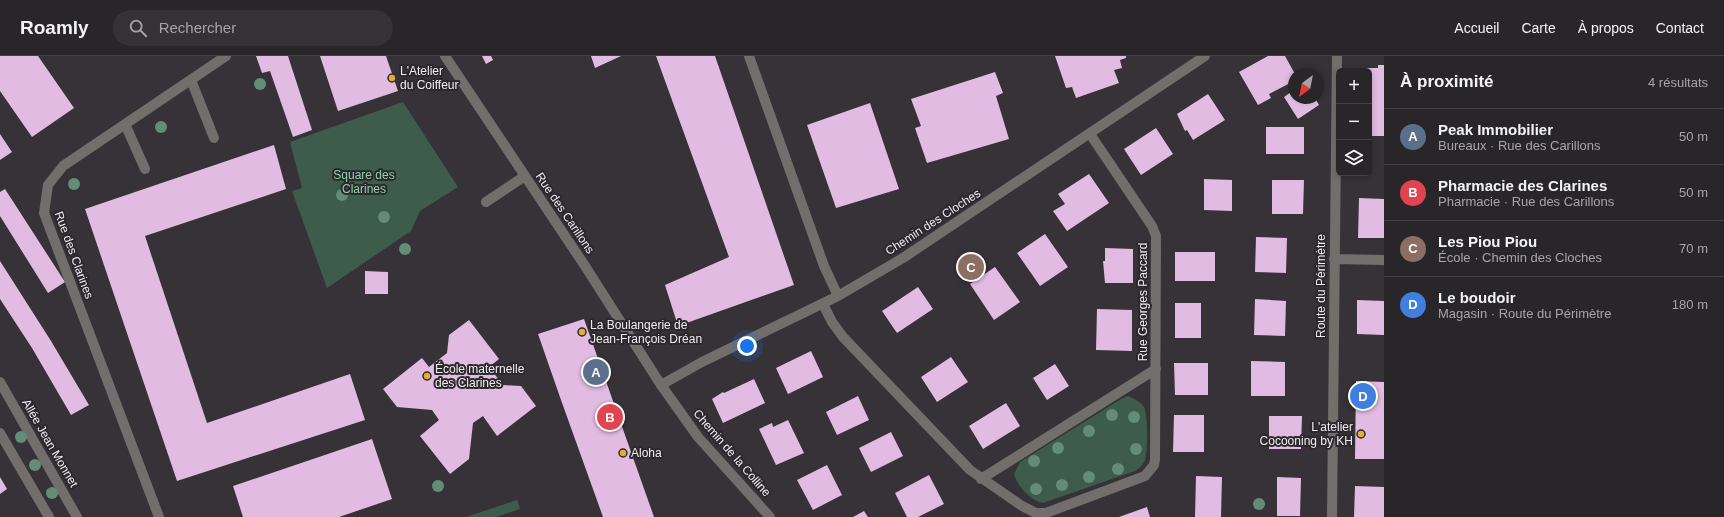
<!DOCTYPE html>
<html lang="fr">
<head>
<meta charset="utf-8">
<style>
	body { margin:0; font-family:Arial,sans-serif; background:#353235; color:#f1f3f6 }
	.controls { position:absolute; right:12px; top:12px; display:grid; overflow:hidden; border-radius:6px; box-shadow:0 2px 6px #0003 }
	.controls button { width:36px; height:36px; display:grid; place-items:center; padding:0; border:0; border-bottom:1px solid #454346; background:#292629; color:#f1f3f6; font:20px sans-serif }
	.compass { position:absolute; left:1288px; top:12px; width:36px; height:36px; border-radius:50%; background:#292629; box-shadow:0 2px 6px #0003; rotate:212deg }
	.you { position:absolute; left:747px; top:290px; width:14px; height:14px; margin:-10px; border:3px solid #fff; border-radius:50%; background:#1a73e8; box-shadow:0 0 0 6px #1a73e833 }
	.badge { display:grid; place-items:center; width:26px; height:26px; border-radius:50%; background:#95b2f1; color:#fff; font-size:13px; font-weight:700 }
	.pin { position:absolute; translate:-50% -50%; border:2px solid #fff; box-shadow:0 1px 4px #0006 }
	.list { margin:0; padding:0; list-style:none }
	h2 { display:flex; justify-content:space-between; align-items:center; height:52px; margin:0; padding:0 16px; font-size:17px }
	h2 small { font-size:13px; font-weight:400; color:#a5a5a8 }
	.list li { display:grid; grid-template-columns:26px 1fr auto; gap:12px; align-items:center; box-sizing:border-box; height:56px; padding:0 16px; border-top:1px solid #454346 }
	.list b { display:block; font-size:15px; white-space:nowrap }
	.list p { margin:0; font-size:13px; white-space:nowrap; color:#a5a5a8 }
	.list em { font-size:13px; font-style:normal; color:#a5a5a8 }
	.icon { flex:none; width:22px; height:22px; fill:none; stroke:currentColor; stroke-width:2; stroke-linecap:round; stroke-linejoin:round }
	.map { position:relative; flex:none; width:1384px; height:461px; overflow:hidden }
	header { display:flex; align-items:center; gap:24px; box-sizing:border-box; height:56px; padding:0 20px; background:#292629; border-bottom:1px solid #454346 }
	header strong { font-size:19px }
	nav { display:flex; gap:22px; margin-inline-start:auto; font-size:14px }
	.search { width:280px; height:36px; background:#353235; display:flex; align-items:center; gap:10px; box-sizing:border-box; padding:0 14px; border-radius:22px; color:#a5a5a8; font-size:15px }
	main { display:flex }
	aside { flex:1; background:#292629 }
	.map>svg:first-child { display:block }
</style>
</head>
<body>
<header>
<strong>Roamly</strong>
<div class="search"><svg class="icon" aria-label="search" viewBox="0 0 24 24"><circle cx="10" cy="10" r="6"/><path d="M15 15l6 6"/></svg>Rechercher</div>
<nav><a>Accueil</a><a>Carte</a><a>À propos</a><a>Contact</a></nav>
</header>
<main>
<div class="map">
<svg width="1384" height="461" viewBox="0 0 1384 461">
	<rect width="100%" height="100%" fill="#373237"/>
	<path fill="#3d5c4b" d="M403,46L458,131L420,155L411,175L327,232L292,135L302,132L290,86Z
		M1128,340C1134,343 1140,345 1144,351C1148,359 1148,394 1145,404C1143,409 1140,412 1135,415L1043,447C1030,444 1017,430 1014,418L1020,406L1121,343Z
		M517,444L520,453L496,461H466Z"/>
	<path fill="#e1bbe2" d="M0,0H38L74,52L32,81L0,35Z
		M256,0H288L312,74L293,81L270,15L262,17Z
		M320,0H386L398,35L338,55Z
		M482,0H491L493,4L486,8Z
		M591,0H621L595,12Z
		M656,0H715L794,229L678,270L665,229L729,201Z
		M1055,0H1126V2L1120,4L1122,12L1114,14L1119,27L1076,42L1072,31L1066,32Z
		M1268,0H1285L1295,18L1294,25L1269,38L1271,42L1258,49L1239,16Z
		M1378,9H1384V80H1369V15H1364L1365,12H1378Z
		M995,16L1003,37L996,40L1009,83L927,107L915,72L921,70L911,43Z
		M1294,34V42H1315L1319,49L1298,63L1284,41Z
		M1208,38L1225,64L1193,84L1187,74L1185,75L1177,58Z
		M870,47L899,133L836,152L807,69Z
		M1266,71H1304V98H1266Z
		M1156,72L1173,98L1141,119L1124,93Z
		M0,78L12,96L0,104Z
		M274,89L286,133L145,180L207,367L350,318L365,364L177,425L85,153Z
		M1089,118L1109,147L1067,175L1053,155L1065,148L1058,138Z
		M1204,123L1232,124V155L1204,154Z
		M1272,124H1304L1303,158H1272Z
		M5,133L65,226L48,237L0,160V136Z
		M1359,142L1384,143V182H1358Z
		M1045,178L1068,211L1040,230L1017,197Z
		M1256,181L1287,182L1286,217L1255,216Z
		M1105,192L1133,193V227H1105L1103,205H1105Z
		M1175,196H1215V225H1175Z
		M0,205L51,285L89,349L71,359L32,292L0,243Z
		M995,211L1020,246L994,264L970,228Z
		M365,215L388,216V238H365Z
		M918,231L933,253L897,277L882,255Z
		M1255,243L1286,245L1285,280L1254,279Z
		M1357,244L1384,245V279L1357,278Z
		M1175,247H1201V282H1175Z
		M1097,253L1132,254V295L1096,294Z
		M584,263L607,328L654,461H603L561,344L538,278Z
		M469,264L499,303L489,311L503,329L521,330L536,350L497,380L483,360L473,367L469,403L450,418L420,380L439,364L432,354L397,351L383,333L422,302L429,311L447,297L449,279Z
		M811,295L823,321L788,338L776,312Z
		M951,301L968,326L937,346L921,321Z
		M1251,305L1285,306V340H1251Z
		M1174,307H1208V339H1175Z
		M1055,308L1069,330L1047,344L1033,322Z
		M754,323L765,347L723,367L712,343L723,336L724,337Z
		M1356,325L1384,326V403H1355Z
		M858,340L869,364L837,379L826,356Z
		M1006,347L1020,370L983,393L969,370Z
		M1174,359H1204V396H1173Z
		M1269,360H1302L1301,393H1269Z
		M788,364L804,397L776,409L759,373L772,367L773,371Z
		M891,376L903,400L871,416L859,392Z
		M372,383L392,443L339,461H243L233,430Z
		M827,409L842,439L813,454L797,424Z
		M929,419L944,448L918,461H907L895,437Z
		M1196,420L1222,421L1221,461H1195Z
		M0,421L7,433L0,438Z
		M1277,421L1301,422L1300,460H1277Z
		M1355,430L1384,431V461H1354Z
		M1147,451L1150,461H1119Z
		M864,455L868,461H853Z"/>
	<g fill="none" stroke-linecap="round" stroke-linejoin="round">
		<path stroke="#726e6c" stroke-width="10" d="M445,0L585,210L661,329L698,381L770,461
			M749,0L824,210L838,240
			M191,24L214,82
			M125,68L145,113
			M486,146L525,120
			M1334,203L1384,204
			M823,248L832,266L843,281L970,414L1022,450L1036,457H1046L1145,420L1154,409L1155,403L1156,180L1152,170L1090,78
			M0,326L77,461
			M661,329L702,306L838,240L903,202L1205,0
			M0,377L49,461
			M981,423L1156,313
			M159,461L44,157L48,129L63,110L226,0
			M1332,461L1337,0"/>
	</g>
	<g fill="#648c77">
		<circle cx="260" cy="28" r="6"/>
		<circle cx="161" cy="71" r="6"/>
		<circle cx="74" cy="128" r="6"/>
		<circle cx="342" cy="139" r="6"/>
		<circle cx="384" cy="161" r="6"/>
		<circle cx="405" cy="193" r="6"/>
		<circle cx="1112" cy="359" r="6"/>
		<circle cx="1134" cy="361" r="6"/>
		<circle cx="1089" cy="375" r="6"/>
		<circle cx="21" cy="381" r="6"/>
		<circle cx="1058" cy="392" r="6"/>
		<circle cx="1136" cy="393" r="6"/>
		<circle cx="1034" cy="405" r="6"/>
		<circle cx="35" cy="409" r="6"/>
		<circle cx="1118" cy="413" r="6"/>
		<circle cx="1089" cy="421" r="6"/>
		<circle cx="1062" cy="429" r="6"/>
		<circle cx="438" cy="430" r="6"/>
		<circle cx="1036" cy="433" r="6"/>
		<circle cx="52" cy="437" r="6"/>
		<circle cx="1259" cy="448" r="6"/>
	</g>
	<g fill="#e1af34" stroke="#2d282d" stroke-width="1.5">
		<circle cx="392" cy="22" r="4"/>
		<circle cx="582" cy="276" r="4"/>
		<circle cx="427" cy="320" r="4"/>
		<circle cx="1361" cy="378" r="4"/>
		<circle cx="623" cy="397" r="4"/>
	</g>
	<g text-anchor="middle" stroke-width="4" stroke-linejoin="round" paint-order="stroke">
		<g font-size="12" fill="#efecef" stroke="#2d282d" text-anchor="start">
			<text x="400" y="19">L'Atelier<tspan x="400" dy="14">du Coiffeur</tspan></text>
			<text x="590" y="273">La Boulangerie de<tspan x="590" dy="14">Jean-François Dréan</tspan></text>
			<text x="435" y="317">École maternelle<tspan x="435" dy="14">des Clarines</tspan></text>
			<text x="1353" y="375" text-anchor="end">L'atelier<tspan x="1353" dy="14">Cocooning by KH</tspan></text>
			<text x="631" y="401">Aloha</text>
		</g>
		<g font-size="12" fill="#88d5ab" stroke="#2d282d">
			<text x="364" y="123">Square des<tspan x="364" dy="14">Clarines</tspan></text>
		</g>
		<g font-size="12" fill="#efecef" stroke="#2d282d">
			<text transform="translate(565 157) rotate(56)" y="4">Rue des Carillons</text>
			<text transform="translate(933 166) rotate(-33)" y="4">Chemin des Cloches</text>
			<text transform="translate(74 199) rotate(70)" y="4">Rue des Clarines</text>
			<text transform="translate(1321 230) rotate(-90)" y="4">Route du Périmètre</text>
			<text transform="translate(1143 246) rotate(-90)" y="4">Rue Georges Paccard</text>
			<text transform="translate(50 387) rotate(60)" y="4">Allée Jean Monnet</text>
			<text transform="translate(732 397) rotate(49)" y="4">Chemin de la Colline</text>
		</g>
	</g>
</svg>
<div class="controls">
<button>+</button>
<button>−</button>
<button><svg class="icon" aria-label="layers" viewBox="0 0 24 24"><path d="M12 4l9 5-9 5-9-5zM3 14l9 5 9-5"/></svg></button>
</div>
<svg class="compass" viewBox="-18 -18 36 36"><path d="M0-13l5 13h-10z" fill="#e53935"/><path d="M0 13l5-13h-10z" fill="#a5a5a8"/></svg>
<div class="you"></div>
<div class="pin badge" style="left:596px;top:316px;background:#5c6f8a">A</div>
<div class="pin badge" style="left:610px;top:361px;background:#e0444e">B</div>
<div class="pin badge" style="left:971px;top:211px;background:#8d6e63">C</div>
<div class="pin badge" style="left:1363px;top:340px;background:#3f7fe0">D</div>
</div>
<aside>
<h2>À proximité<small>4 résultats</small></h2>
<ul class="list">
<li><span class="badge" style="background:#5c6f8a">A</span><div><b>Peak Immobilier</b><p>Bureaux · Rue des Carillons</p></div><em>50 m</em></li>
<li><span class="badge" style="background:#e0444e">B</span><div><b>Pharmacie des Clarines</b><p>Pharmacie · Rue des Carillons</p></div><em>50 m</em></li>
<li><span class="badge" style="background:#8d6e63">C</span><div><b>Les Piou Piou</b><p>École · Chemin des Cloches</p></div><em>70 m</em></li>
<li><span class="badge" style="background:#3f7fe0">D</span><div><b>Le boudoir</b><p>Magasin · Route du Périmètre</p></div><em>180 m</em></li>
</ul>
</aside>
</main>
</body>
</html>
